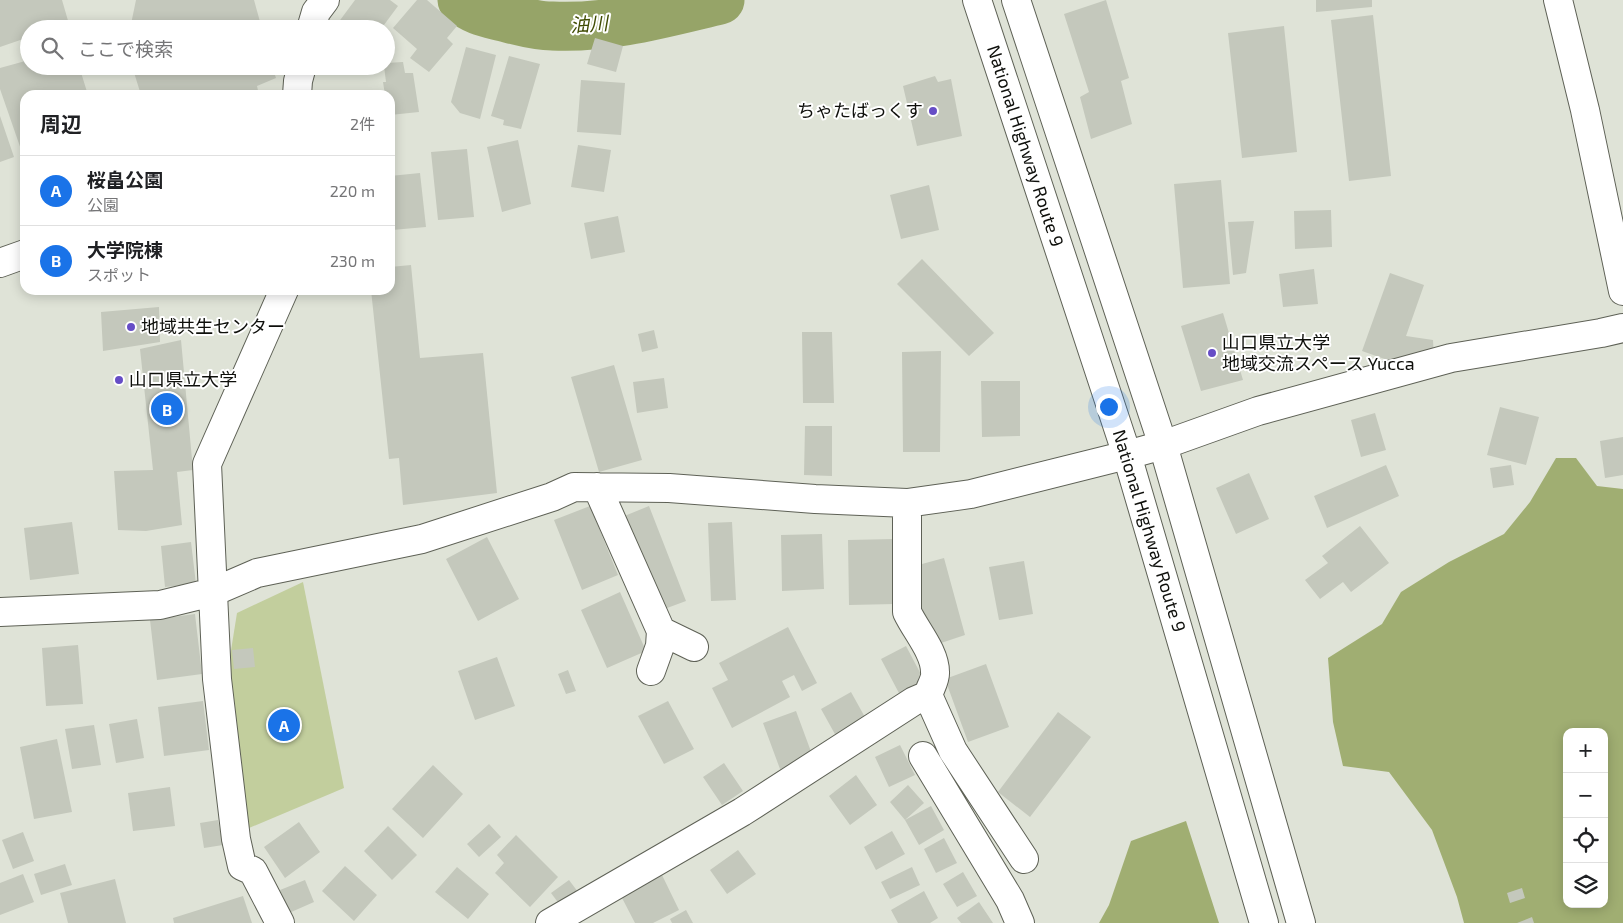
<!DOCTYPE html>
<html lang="ja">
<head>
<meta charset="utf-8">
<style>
	body { margin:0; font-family:"Exo 2","Noto Sans JP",sans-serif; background:#f6f6f6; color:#202124 }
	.controls { position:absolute; right:15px; bottom:15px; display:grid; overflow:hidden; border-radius:10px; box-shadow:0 2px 12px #0003 }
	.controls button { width:45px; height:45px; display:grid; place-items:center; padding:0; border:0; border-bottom:1px solid #e0e0e0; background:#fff; color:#202124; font:25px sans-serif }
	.you { position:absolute; left:1108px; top:406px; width:18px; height:18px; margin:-12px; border:4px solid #fff; border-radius:50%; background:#1a73e8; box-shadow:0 0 0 8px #1a73e833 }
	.badge { display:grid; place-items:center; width:32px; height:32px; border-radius:50%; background:#1a73e8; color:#fff; font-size:16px; font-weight:700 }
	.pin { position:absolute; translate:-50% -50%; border:2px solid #fff; box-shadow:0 1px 5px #0006 }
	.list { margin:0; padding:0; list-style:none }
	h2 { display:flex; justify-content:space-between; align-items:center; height:65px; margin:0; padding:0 20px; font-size:21px }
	h2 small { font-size:16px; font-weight:400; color:#757577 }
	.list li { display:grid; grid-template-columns:32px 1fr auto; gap:15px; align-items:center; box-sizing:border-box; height:70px; padding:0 20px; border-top:1px solid #e0e0e0 }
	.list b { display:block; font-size:19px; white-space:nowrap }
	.list p { margin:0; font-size:16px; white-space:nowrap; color:#757577 }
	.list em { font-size:16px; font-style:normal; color:#757577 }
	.icon { flex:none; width:28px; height:28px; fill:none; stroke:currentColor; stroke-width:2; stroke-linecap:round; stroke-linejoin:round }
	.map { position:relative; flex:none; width:1623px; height:923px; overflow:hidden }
	.search { position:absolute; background:#fff; box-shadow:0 2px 12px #0003; left:20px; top:20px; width:375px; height:55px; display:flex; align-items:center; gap:12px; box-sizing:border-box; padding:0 18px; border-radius:28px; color:#757577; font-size:19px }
	.panel { position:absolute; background:#fff; box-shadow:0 2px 12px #0003; left:20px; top:90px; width:375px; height:205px; border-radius:15px }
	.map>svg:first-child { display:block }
</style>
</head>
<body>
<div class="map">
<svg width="1623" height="923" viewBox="0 0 1623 923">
	<rect width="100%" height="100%" fill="#dfe3d7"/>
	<path fill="#c2ce9d" d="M303,582L344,788L249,828L229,663L237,613Z"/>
	<path fill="#a0ae72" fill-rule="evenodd" d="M1556,458H1576L1597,486L1623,489V923H1464L1457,897L1432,830L1389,772L1343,766L1333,722L1328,658L1382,624L1401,592L1449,562L1504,534L1530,502ZM1567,732H1604V904H1567Z
		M1186,821L1219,923H1099L1109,905L1131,841Z"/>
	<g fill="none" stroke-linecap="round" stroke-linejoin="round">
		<path stroke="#96a468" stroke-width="49" d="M462,0C474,11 487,13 503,17C519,21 535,26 552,26C609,29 665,13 720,0"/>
	</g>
	<path fill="#c4c8bc" d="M0,0H62L69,24L54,29H29V37L0,47Z
		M136,0H254L262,29H130Z
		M355,0H390L398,6L381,29H337L335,27Z
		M417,0H427L457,26L447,38L453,44L429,72L410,58L417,49L393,28Z
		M1106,0L1129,78L1121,81L1132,124L1091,139L1080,97L1089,92L1064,14Z
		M1316,0H1372V7L1316,12Z
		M1373,15L1391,176L1349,181L1331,20Z
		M1284,26L1297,152L1242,158L1228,33Z
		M595,38L623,46L616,72L587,64Z
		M466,47L496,55L480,119L460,113L451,102Z
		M509,56L540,64L521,129L503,125L504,120L491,116Z
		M29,60V66H79L88,95H25V161L0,89V68Z
		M403,62L405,73H413L419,112L390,115V95H385L383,82H386L384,66H386V63Z
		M132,66H272L276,78L257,86L259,95H141Z
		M935,76L938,82L951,79L962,136L917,146L903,86Z
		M581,80L625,83L621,135L577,132Z
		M0,116L14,157L0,162Z
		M518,140L531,204L502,212L487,147Z
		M578,145L611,150L604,192L571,187Z
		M467,149L474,217L438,220L431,152Z
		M420,173L426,227L392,230L390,176Z
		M1221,180L1230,284L1183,288L1174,184Z
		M929,185L939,230L901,239L890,195Z
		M1331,210L1332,247L1295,249L1294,211Z
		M618,216L625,252L591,259L584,223Z
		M1254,221L1246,273L1233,275L1228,222Z
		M922,259L994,333L969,356L897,284Z
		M411,265L420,358L483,353L497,493L403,505L399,458L389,459L371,290H390V267Z
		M1314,269L1318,304L1283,307L1279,274Z
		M1390,273L1424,285L1406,336L1433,340L1434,359L1396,363L1362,351Z
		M159,307L160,342L103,351L101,312Z
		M1223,313L1243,380L1201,391L1181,326Z
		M654,330L658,348L642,352L638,334Z
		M802,332H832L834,403H803Z
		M181,340L193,470L177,472L182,525L146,531L118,530L114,471L153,470L140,349Z
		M941,351L940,452H903L902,352Z
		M614,365L642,460L599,472L571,377Z
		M664,378L668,408L637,413L633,382Z
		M981,381H1020V436L982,437Z
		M1500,407L1539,417L1526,465L1487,455Z
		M1375,413L1386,450L1361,457L1351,420Z
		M805,426H832V476L804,475Z
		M1623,437V475L1605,478L1600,441Z
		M1386,465L1399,496L1327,528L1314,496Z
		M1511,465L1514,485L1493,488L1490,468Z
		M1249,473L1269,519L1236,534L1216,488Z
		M590,506L618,575L582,590L554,520Z
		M649,506L686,601L659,611L622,517Z
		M72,522L79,574L30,580L24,528Z
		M732,522L736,600L711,601L708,523Z
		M1360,526L1389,563L1351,592L1343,582L1320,599L1305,580L1328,563L1322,556Z
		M822,534L824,589L782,591L781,535Z
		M487,537L519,599L478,621L446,559Z
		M894,539L895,604L849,605L848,540Z
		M191,542L196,584L165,587L161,546Z
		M944,558L965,635L932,646L911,567Z
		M1024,561L1033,614L999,620L989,567Z
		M620,592L646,651L607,668L581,610Z
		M195,614L202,674L157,680L150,620Z
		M788,627L817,683L802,691L794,675L782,681L790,697L732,728L712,688L728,680L719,663Z
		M78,645L83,704L46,706L42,648Z
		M906,646L925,682L900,695L881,659Z
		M253,648L255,667L234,669L232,650Z
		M497,657L515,706L475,720L458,671Z
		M986,664L1009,727L968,742L945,679Z
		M568,670L576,691L566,694L558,674Z
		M851,692L866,719L836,736L821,709Z
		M203,701L209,750L164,756L158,707Z
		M668,701L694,749L664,764L638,716Z
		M796,711L813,757L780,769L763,723Z
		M1058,712L1091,737L1030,817L998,792Z
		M137,719L144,758L116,763L109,724Z
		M94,725L101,765L72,769L65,729Z
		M57,739L72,812L34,819L20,747Z
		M900,745L915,775L889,787L875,757Z
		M724,763L743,791L722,805L703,777Z
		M433,765L463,794L423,838L392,809Z
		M856,775L877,805L850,825L829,796Z
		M908,785L924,803L905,820L890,802Z
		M170,787L175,826L133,831L128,793Z
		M931,806L944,830L919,845L905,820Z
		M218,820L223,845L204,848L200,823Z
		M299,822L320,852L285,878L264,847Z
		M489,824L501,837L479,857L467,844Z
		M388,826L417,855L392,880L364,851Z
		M892,831L905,854L876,870L864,847Z
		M23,832L34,861L13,869L2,840Z
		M516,835L558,877L530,907L495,873L504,863L497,855Z
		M944,838L957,863L936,873L924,849Z
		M738,850L756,874L727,894L710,870Z
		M65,864L72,885L41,895L34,874Z
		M345,866L377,895L354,921L322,891Z
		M457,867L489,894L468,919L435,892Z
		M912,867L920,885L890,899L881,882Z
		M963,872L977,896L957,907L943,884Z
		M23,874L34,902L0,915V883Z
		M662,875L679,910L653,923H635L621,896Z
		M115,879L126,923H68L60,893Z
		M305,880L314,902L289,913L280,890Z
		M569,880L581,896L563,909L551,893Z
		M1522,888L1525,898L1510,903L1507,893Z
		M924,891L938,918L930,923H898L891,910Z
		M243,896L252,923H174L173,918Z
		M979,902L993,923H961L957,918Z
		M686,910L693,923H672L670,919Z
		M1532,917L1534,923H1517Z"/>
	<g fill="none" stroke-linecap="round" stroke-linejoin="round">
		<g stroke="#5e6156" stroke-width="30">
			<path id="minor" d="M1558,0L1585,110L1623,291
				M311,29L316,12L325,0
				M297,95L298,81L302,66
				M0,263L25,254
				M597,487L661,631L694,647
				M907,503V612C916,631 935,652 935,672C936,679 930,688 928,695L953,751L1024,859
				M0,612L160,605L213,592L257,573L422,539L552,497L574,487L669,488L815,499L907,503L971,494L1127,455L1163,445L1258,411L1451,358L1601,333L1623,328
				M651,671L660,646L661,631
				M923,756L1010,900L1020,923
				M280,923L253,871L242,866L236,839L217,679L207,464L284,290
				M550,923L742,812L914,701L928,695"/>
		</g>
		<g stroke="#5e6156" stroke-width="30">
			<path id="highway" d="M977,0L1127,455L1264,923
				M1016,0L1163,445L1301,923"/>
		</g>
		<use href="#minor" stroke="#fff" stroke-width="28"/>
		<use href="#highway" stroke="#fff" stroke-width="28"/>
	</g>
	<g fill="#664dc6" stroke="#fff" stroke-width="2">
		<circle cx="933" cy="111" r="5"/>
		<circle cx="131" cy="327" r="5"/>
		<circle cx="1212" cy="353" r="5"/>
		<circle cx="119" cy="380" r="5"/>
	</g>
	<g text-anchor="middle" stroke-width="4" stroke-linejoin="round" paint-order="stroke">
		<g font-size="18" fill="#0e0f0b" stroke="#fff" text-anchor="start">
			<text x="923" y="117" text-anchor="end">ちゃたばっくす</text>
			<text x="141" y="333">地域共生センター</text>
			<text x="1222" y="349">山口県立大学<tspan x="1222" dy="21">地域交流スペース Yucca</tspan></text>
			<text x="129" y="386">山口県立大学</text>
		</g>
		<g font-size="18" fill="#0e0f0b" stroke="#fff">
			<text transform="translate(1025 146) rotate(72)" y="6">National Highway Route 9</text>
			<text transform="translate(1149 531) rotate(73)" y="6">National Highway Route 9</text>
		</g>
		<g font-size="19" font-style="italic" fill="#404c03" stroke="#fff">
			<text transform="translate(589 24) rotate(-4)" y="7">油川</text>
		</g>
	</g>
</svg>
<div class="controls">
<button>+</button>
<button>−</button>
<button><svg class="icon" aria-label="locate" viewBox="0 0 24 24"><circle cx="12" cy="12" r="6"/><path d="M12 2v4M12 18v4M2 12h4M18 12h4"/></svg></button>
<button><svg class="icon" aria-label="layers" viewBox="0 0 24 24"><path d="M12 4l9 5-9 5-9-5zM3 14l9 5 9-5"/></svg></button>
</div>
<div class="you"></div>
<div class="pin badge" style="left:284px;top:725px">A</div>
<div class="pin badge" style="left:167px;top:409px">B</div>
<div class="search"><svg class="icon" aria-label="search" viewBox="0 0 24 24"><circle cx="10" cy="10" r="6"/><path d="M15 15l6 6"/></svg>ここで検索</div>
<section class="panel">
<h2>周辺<small>2件</small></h2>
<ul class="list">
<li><span class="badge">A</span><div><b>桜畠公園</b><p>公園</p></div><em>220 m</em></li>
<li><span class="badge">B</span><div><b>大学院棟</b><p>スポット</p></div><em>230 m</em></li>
</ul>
</section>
</div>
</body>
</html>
